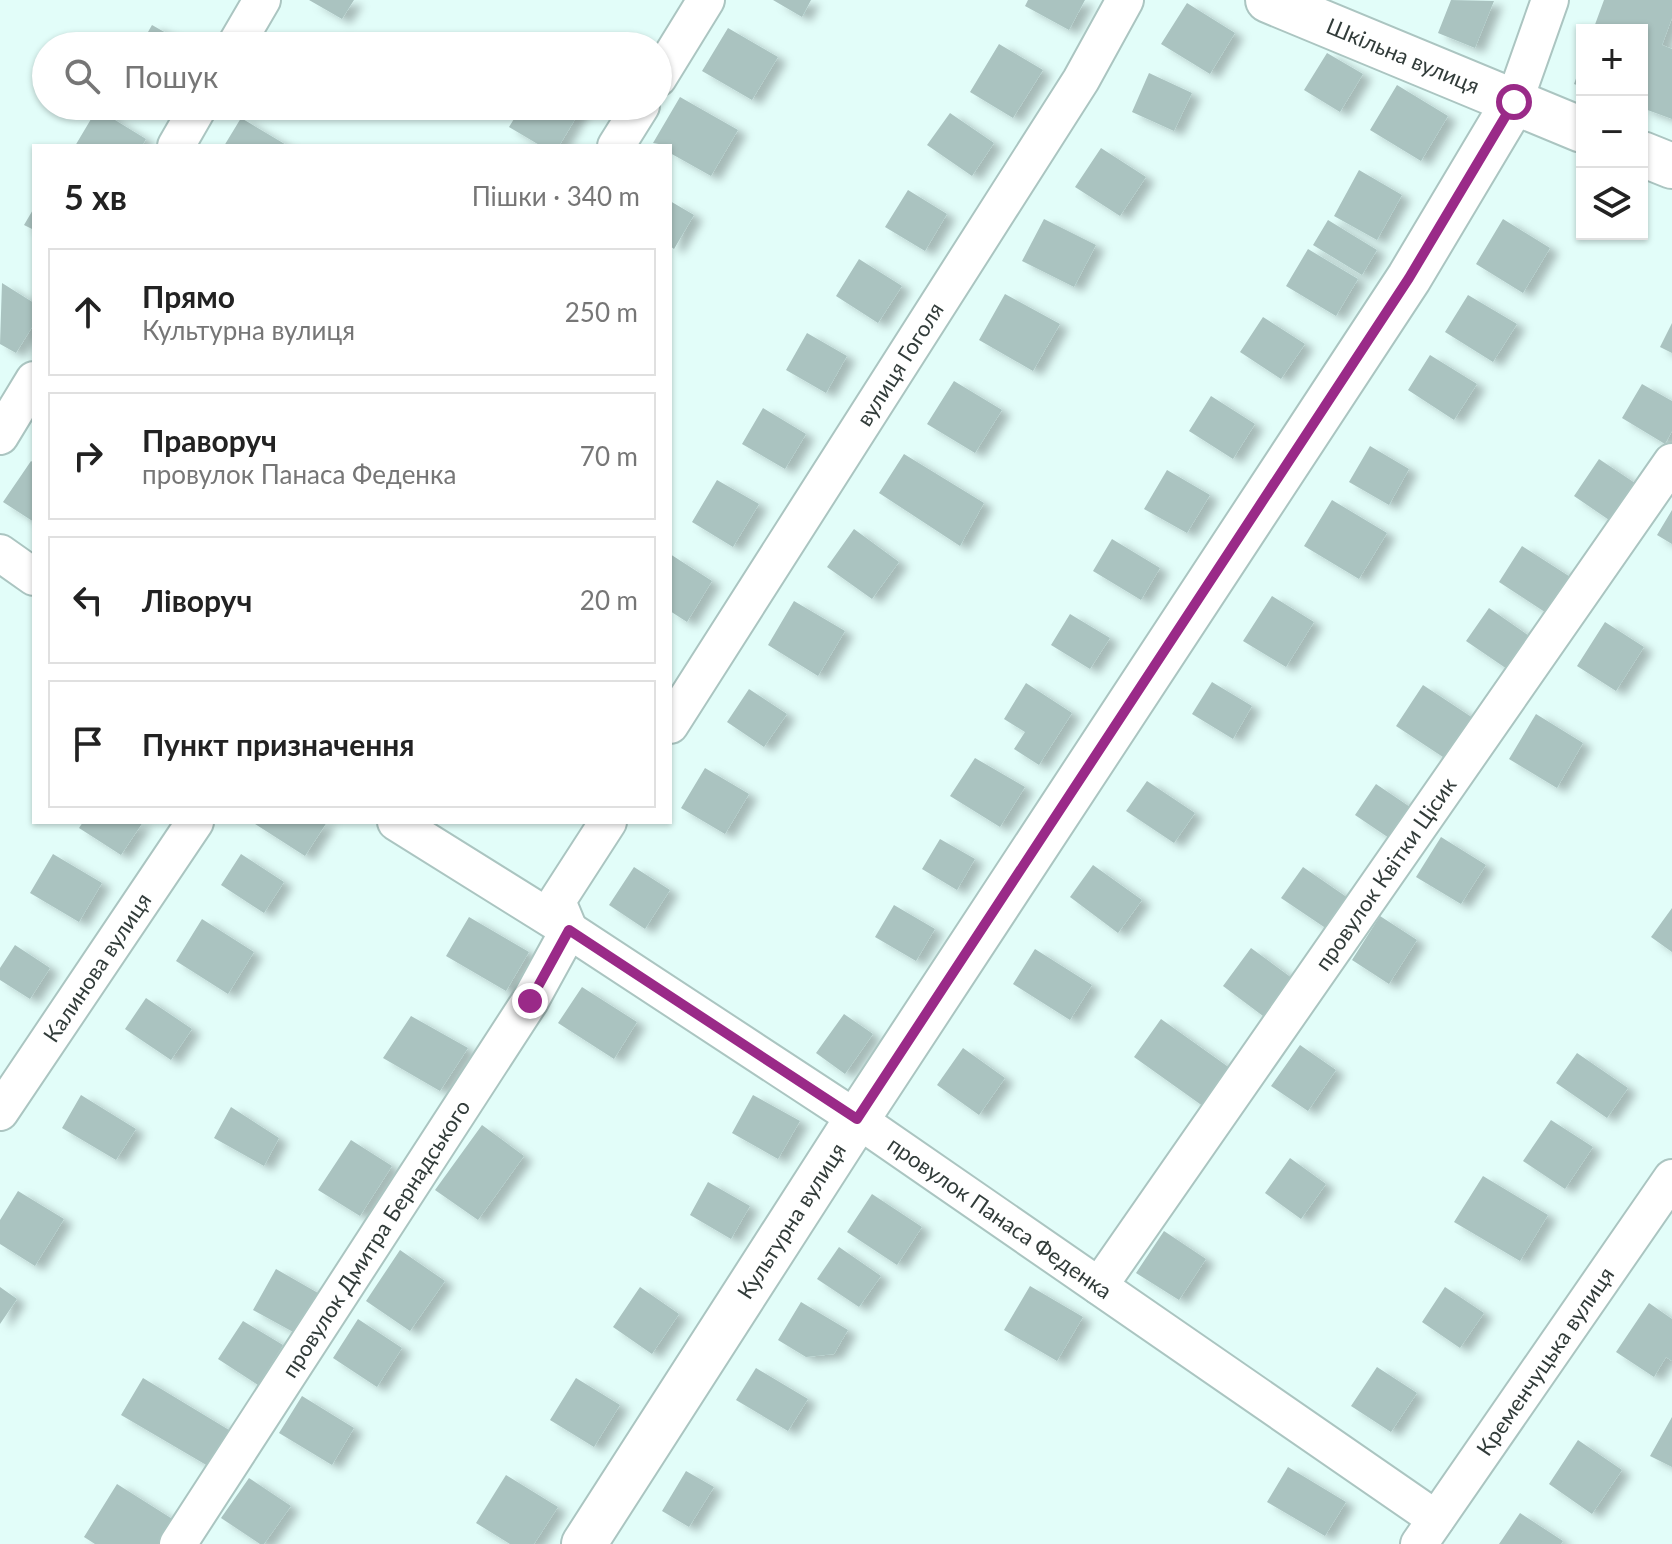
<!DOCTYPE html>
<html lang="uk">
<head>
<meta charset="utf-8">
<style>
	body { margin:0; font-family:Lato,sans-serif; background:#f2f2f2; color:#222 }
	.controls { position:absolute; right:24px; top:24px; display:grid; overflow:hidden; border-radius:0px; box-shadow:0 2px 6px #0004 }
	.controls button { width:72px; height:72px; display:grid; place-items:center; padding:0; border:0; border-bottom:2px solid #e0e0e0; background:#fff; color:#222; font:40px sans-serif }
	.stop { position:absolute; width:24px; height:24px; margin:-18px; border:6px solid #9a2a88; border-radius:50%; background:#fff }
	.stop.end { background:#9a2a88; border-color:#fff; box-shadow:0 2px 8px #0008 }
	.list { margin:0; padding:0; list-style:none }
	h2 { display:flex; justify-content:space-between; align-items:center; height:104px; margin:0; padding:0 32px; font-size:34px }
	h2 small { font-size:26px; font-weight:400; color:#767676 }
	.list li { display:grid; grid-template-columns:52px 1fr auto; gap:24px; align-items:center; box-sizing:border-box; height:128px; margin:0 16px 16px; padding:0 16px; border:2px solid #e0e0e0; border-radius:0px }
	.list b { display:block; font-size:30px; white-space:nowrap }
	.list p { margin:0; font-size:26px; white-space:nowrap; color:#767676 }
	.list em { font-size:26px; font-style:normal; color:#767676 }
	.icon { flex:none; width:44px; height:44px; fill:none; stroke:currentColor; stroke-width:2; stroke-linecap:round; stroke-linejoin:round }
	.map { position:relative; flex:none; width:1672px; height:1544px; overflow:hidden }
	.search { position:absolute; background:#fff; box-shadow:0 2px 6px #0004; left:32px; top:32px; width:640px; height:88px; display:flex; align-items:center; gap:20px; box-sizing:border-box; padding:0 28px; border-radius:44px; color:#767676; font-size:30px }
	.panel { position:absolute; background:#fff; box-shadow:0 2px 6px #0004; left:32px; top:144px; width:640px; height:680px; border-radius:0px }
	.map>svg:first-child { display:block }
</style>
</head>
<body>
<div class="map">
<svg width="1672" height="1544" viewBox="0 0 1672 1544">
	<defs>
		<filter id="shadow"><feDropShadow dx="9" dy="5" stdDeviation="4" flood-color="#0004"/></filter>
	</defs>
	<rect width="100%" height="100%" fill="#e2fdf9"/>
	<path fill="#aac3c0" filter="url(#shadow)" d="M309,0H354L342,19Z
		M773,0H811L802,17Z
		M1028,0H1085L1069,30L1025,6Z
		M1451,0L1494,1L1475,48L1438,33Z
		M1604,0H1672V18L1662,45L1672,49V119L1642,108V30H1593Z
		M1187,3L1235,33L1210,74L1161,44Z
		M152,25L189,46H140Z
		M728,28L778,57L752,100L702,71Z
		M286,38L299,46H281Z
		M999,44L1043,70L1013,118L970,92Z
		M1327,53L1363,74L1340,112L1304,90Z
		M1582,62V87L1574,84Z
		M1149,73L1192,93L1174,131L1132,112Z
		M1397,85L1448,116L1421,161L1370,130Z
		M680,97L738,130L711,176L670,153V146L653,143Z
		M522,106H583L559,146H541L509,127Z
		M97,109L146,139L142,146H75Z
		M950,113L994,143L972,176L927,145Z
		M241,118L288,146H224Z
		M1101,148L1146,177L1120,216L1075,187Z
		M1359,170L1402,195L1377,240L1334,216Z
		M908,190L947,214L925,251L885,227Z
		M670,201L694,215L674,249L670,246Z
		M34,208V230L24,225Z
		M1044,219L1096,245L1074,287L1022,261Z
		M1503,219L1550,248L1523,293L1476,264Z
		M1328,220L1377,250L1362,275L1313,245Z
		M1308,249L1358,279L1336,316L1286,286Z
		M859,259L902,286L878,323L836,296Z
		M2,283L34,303V324L16,353L0,344Z
		M1005,294L1060,324L1033,371L979,340Z
		M1468,295L1517,324L1493,362L1445,332Z
		M1263,317L1305,344L1281,379L1240,352Z
		M1672,323V353L1660,347Z
		M807,333L847,356L826,393L786,370Z
		M1430,355L1477,384L1454,420L1408,390Z
		M954,381L1002,410L975,453L927,424Z
		M1642,384L1672,401V431L1665,444L1622,418Z
		M1211,396L1255,424L1233,459L1189,431Z
		M763,408L806,434L785,469L742,444Z
		M1370,446L1409,469L1389,505L1349,482Z
		M904,454L984,503L960,546L879,493Z
		M1599,459L1638,485L1612,522L1574,496Z
		M31,461L34,463V522L3,502Z
		M1167,470L1210,495L1187,533L1144,509Z
		M717,480L759,504L733,547L692,522Z
		M1332,500L1387,533L1359,579L1304,546Z
		M1672,510V544L1657,535Z
		M854,529L899,562L872,599L827,567Z
		M1112,539L1160,568L1141,600L1093,571Z
		M1522,546L1575,580L1551,616L1499,582Z
		M670,554L712,581L687,622L670,611Z
		M1272,596L1314,622L1286,667L1243,641Z
		M794,601L845,631L818,676L768,645Z
		M1489,608L1532,638L1510,671L1466,641Z
		M1070,614L1110,638L1090,669L1051,645Z
		M1605,622L1644,647L1616,691L1577,666Z
		M1212,682L1252,706L1233,739L1192,714Z
		M1026,683L1072,713L1039,765L1014,749L1025,732L1004,719Z
		M1423,685L1476,720L1449,761L1396,726Z
		M749,689L787,714L764,747L727,722Z
		M1536,714L1583,743L1557,788L1509,759Z
		M975,758L1025,787L1000,827L950,796Z
		M705,768L749,794L725,834L681,808Z
		M1147,781L1195,813L1174,843L1126,811Z
		M1376,784L1413,809L1392,840L1355,815Z
		M83,822H143L121,855L79,828Z
		M252,822H327L305,856Z
		M1441,837L1486,865L1461,904L1416,877Z
		M940,839L975,859L957,890L922,869Z
		M53,854L102,883L79,922L30,893Z
		M241,854L284,882L264,913L221,885Z
		M1093,865L1142,900L1118,933L1070,897Z
		M634,867L670,890L645,929L609,905Z
		M1303,867L1348,898L1327,929L1281,898Z
		M894,905L935,929L916,961L875,937Z
		M1672,908V952L1651,937Z
		M1380,916L1417,940L1389,984L1352,960Z
		M469,917L529,952L506,991L446,956Z
		M202,919L254,952L228,994L176,961Z
		M15,945L50,968L30,999L0,980V968Z
		M1251,948L1300,984L1271,1022L1223,986Z
		M1035,949L1092,985L1070,1020L1013,984Z
		M582,987L637,1022L614,1059L558,1023Z
		M146,998L192,1029L171,1060L125,1029Z
		M844,1014L873,1034L845,1074L816,1053Z
		M411,1016L468,1048L440,1091L383,1058Z
		M1161,1019L1234,1071L1207,1109L1134,1057Z
		M1300,1045L1336,1070L1308,1111L1271,1086Z
		M963,1048L1005,1078L979,1115L937,1085Z
		M1577,1053L1628,1088L1607,1118L1556,1083Z
		M81,1095L136,1129L116,1160L62,1128Z
		M753,1095L800,1121L778,1159L732,1133Z
		M231,1107L279,1138L264,1166L214,1138Z
		M1551,1120L1593,1147L1565,1189L1523,1161Z
		M482,1125L524,1156L478,1220L435,1190Z
		M351,1140L392,1166L360,1216L318,1190Z
		M1290,1158L1326,1184L1301,1219L1265,1193Z
		M1483,1176L1548,1215L1520,1261L1454,1222Z
		M708,1182L750,1206L731,1239L690,1215Z
		M18,1191L64,1219L35,1266L0,1244V1220Z
		M872,1194L922,1227L897,1265L847,1232Z
		M1164,1231L1206,1259L1179,1300L1136,1273Z
		M839,1247L881,1276L859,1307L817,1279Z
		M400,1250L445,1281L410,1331L366,1301Z
		M276,1269L318,1293L295,1333L253,1310Z
		M1030,1286L1083,1317L1057,1361L1004,1330Z
		M0,1287L17,1299L0,1324Z
		M640,1287L679,1314L652,1354L613,1327Z
		M1445,1287L1484,1313L1460,1348L1422,1322Z
		M801,1302L848,1330L834,1354L806,1357L778,1340Z
		M1649,1303L1672,1319V1361L1666,1357L1654,1377L1616,1352Z
		M358,1319L402,1348L377,1387L333,1358Z
		M243,1321L283,1345L258,1385L218,1359Z
		M1377,1367L1417,1393L1391,1432L1351,1406Z
		M756,1368L808,1399L788,1431L736,1400Z
		M143,1378L229,1430L208,1466L121,1415Z
		M576,1378L620,1405L594,1447L550,1420Z
		M302,1396L354,1428L332,1465L279,1433Z
		M1672,1417V1467L1650,1456Z
		M1578,1440L1622,1470L1592,1514L1549,1484Z
		M1288,1467L1346,1502L1325,1536L1267,1502Z
		M686,1471L714,1487L689,1527L662,1511Z
		M506,1475L558,1507L534,1544H510L476,1523Z
		M249,1478L291,1506L264,1544H260L221,1518Z
		M117,1484L174,1520L160,1544H95L84,1537Z
		M1520,1513L1563,1541L1561,1544H1499Z"/>
	<g fill="none" stroke-linecap="round" stroke-linejoin="round">
		<g stroke="#abc5c1" stroke-width="40">
			<g id="minor">
				<path d="M235,46L262,0"/>
				<path d="M658,78L706,0"/>
				<path d="M1514,102L1550,0"/>
				<path d="M176,146L199,106"/>
				<path d="M616,146L641,106"/>
				<path d="M0,436L34,380"/>
				<path d="M0,553L34,577"/>
				<path id="s1" d="M670,725L1081,80L1125,0"/>
				<path id="s2" d="M396,822L569,930L857,1119L1436,1519"/>
				<path id="s3" d="M0,1112L195,822"/>
				<path id="s4" d="M1099,1286L1672,462"/>
				<path id="s5" d="M178,1544L530,1001L569,930L557,901L608,822"/>
				<path id="s6" d="M1419,1544L1672,1178"/>
			</g>
		</g>
		<g stroke="#abc5c1" stroke-width="48">
			<g id="tertiary">
				<path id="s7" d="M1268,0L1582,130"/>
				<path d="M1642,154L1672,166"/>
				<path id="s8" d="M584,1544L857,1119L1409,278L1514,102"/>
			</g>
		</g>
		<use href="#minor" stroke="#fff" stroke-width="36"/>
		<use href="#tertiary" stroke="#fff" stroke-width="44"/>
	</g>
	<g fill="none" stroke-linecap="round" stroke-linejoin="round">
		<path stroke="#9a2a88" stroke-width="10" d="M530,1001L569,930L857,1119L1409,278L1514,102"/>
	</g>
	<g text-anchor="middle" stroke-width="6" stroke-linejoin="round" paint-order="stroke">
		<g font-size="22" fill="#323c3a" stroke="#fff">
			<text dy="8" stroke="none"><textPath href="#s7" startOffset="146">Шкільна вулиця</textPath></text>
			<text dy="8" stroke="none"><textPath href="#s1" startOffset="428">вулиця Гоголя</textPath></text>
			<text dy="8" stroke="none"><textPath href="#s4" startOffset="502">провулок Квітки Цісик</textPath></text>
			<text dy="8" stroke="none"><textPath href="#s3" startOffset="174">Калинова вулиця</textPath></text>
			<text dy="8" stroke="none"><textPath href="#s2" startOffset="722">провулок Панаса Феденка</textPath></text>
			<text dy="8" stroke="none"><textPath href="#s8" startOffset="384">Культурна вулиця</textPath></text>
			<text dy="8" stroke="none"><textPath href="#s5" startOffset="364">провулок Дмитра Бернадського</textPath></text>
			<text dy="8" stroke="none"><textPath href="#s6" startOffset="222">Кременчуцька вулиця</textPath></text>
		</g>
	</g>
</svg>
<div class="controls">
<button>+</button>
<button>−</button>
<button><svg class="icon" aria-label="layers" viewBox="0 0 24 24"><path d="M12 4l9 5-9 5-9-5zM3 14l9 5 9-5"/></svg></button>
</div>
<div class="stop" style="left:1514px;top:102px"></div>
<div class="stop end" style="left:530px;top:1001px"></div>
<div class="search"><svg class="icon" aria-label="search" viewBox="0 0 24 24"><circle cx="10" cy="10" r="6"/><path d="M15 15l6 6"/></svg>Пошук</div>
<section class="panel">
<h2>5 хв<small>Пішки · 340 m</small></h2>
<ul class="list">
<li><svg class="icon" aria-label="ahead" viewBox="0 0 24 24"><path d="M12 20V5M6 11l6-6 6 6"/></svg><div><b>Прямо</b><p>Культурна вулиця</p></div><em>250 m</em></li>
<li><svg class="icon" aria-label="right" viewBox="0 0 24 24"><path d="M7 20v-9h11M14 6l5 5-5 5"/></svg><div><b>Праворуч</b><p>провулок Панаса Феденка</p></div><em>70 m</em></li>
<li><svg class="icon" aria-label="left" viewBox="0 0 24 24"><path d="M17 20v-9H6M10 6l-5 5 5 5"/></svg><div><b>Ліворуч</b></div><em>20 m</em></li>
<li><svg class="icon" aria-label="arrive" viewBox="0 0 24 24"><path d="M6 21V4h12l-3 4 3 4H6"/></svg><div><b>Пункт призначення</b></div></li>
</ul>
</section>
</div>
</body>
</html>
